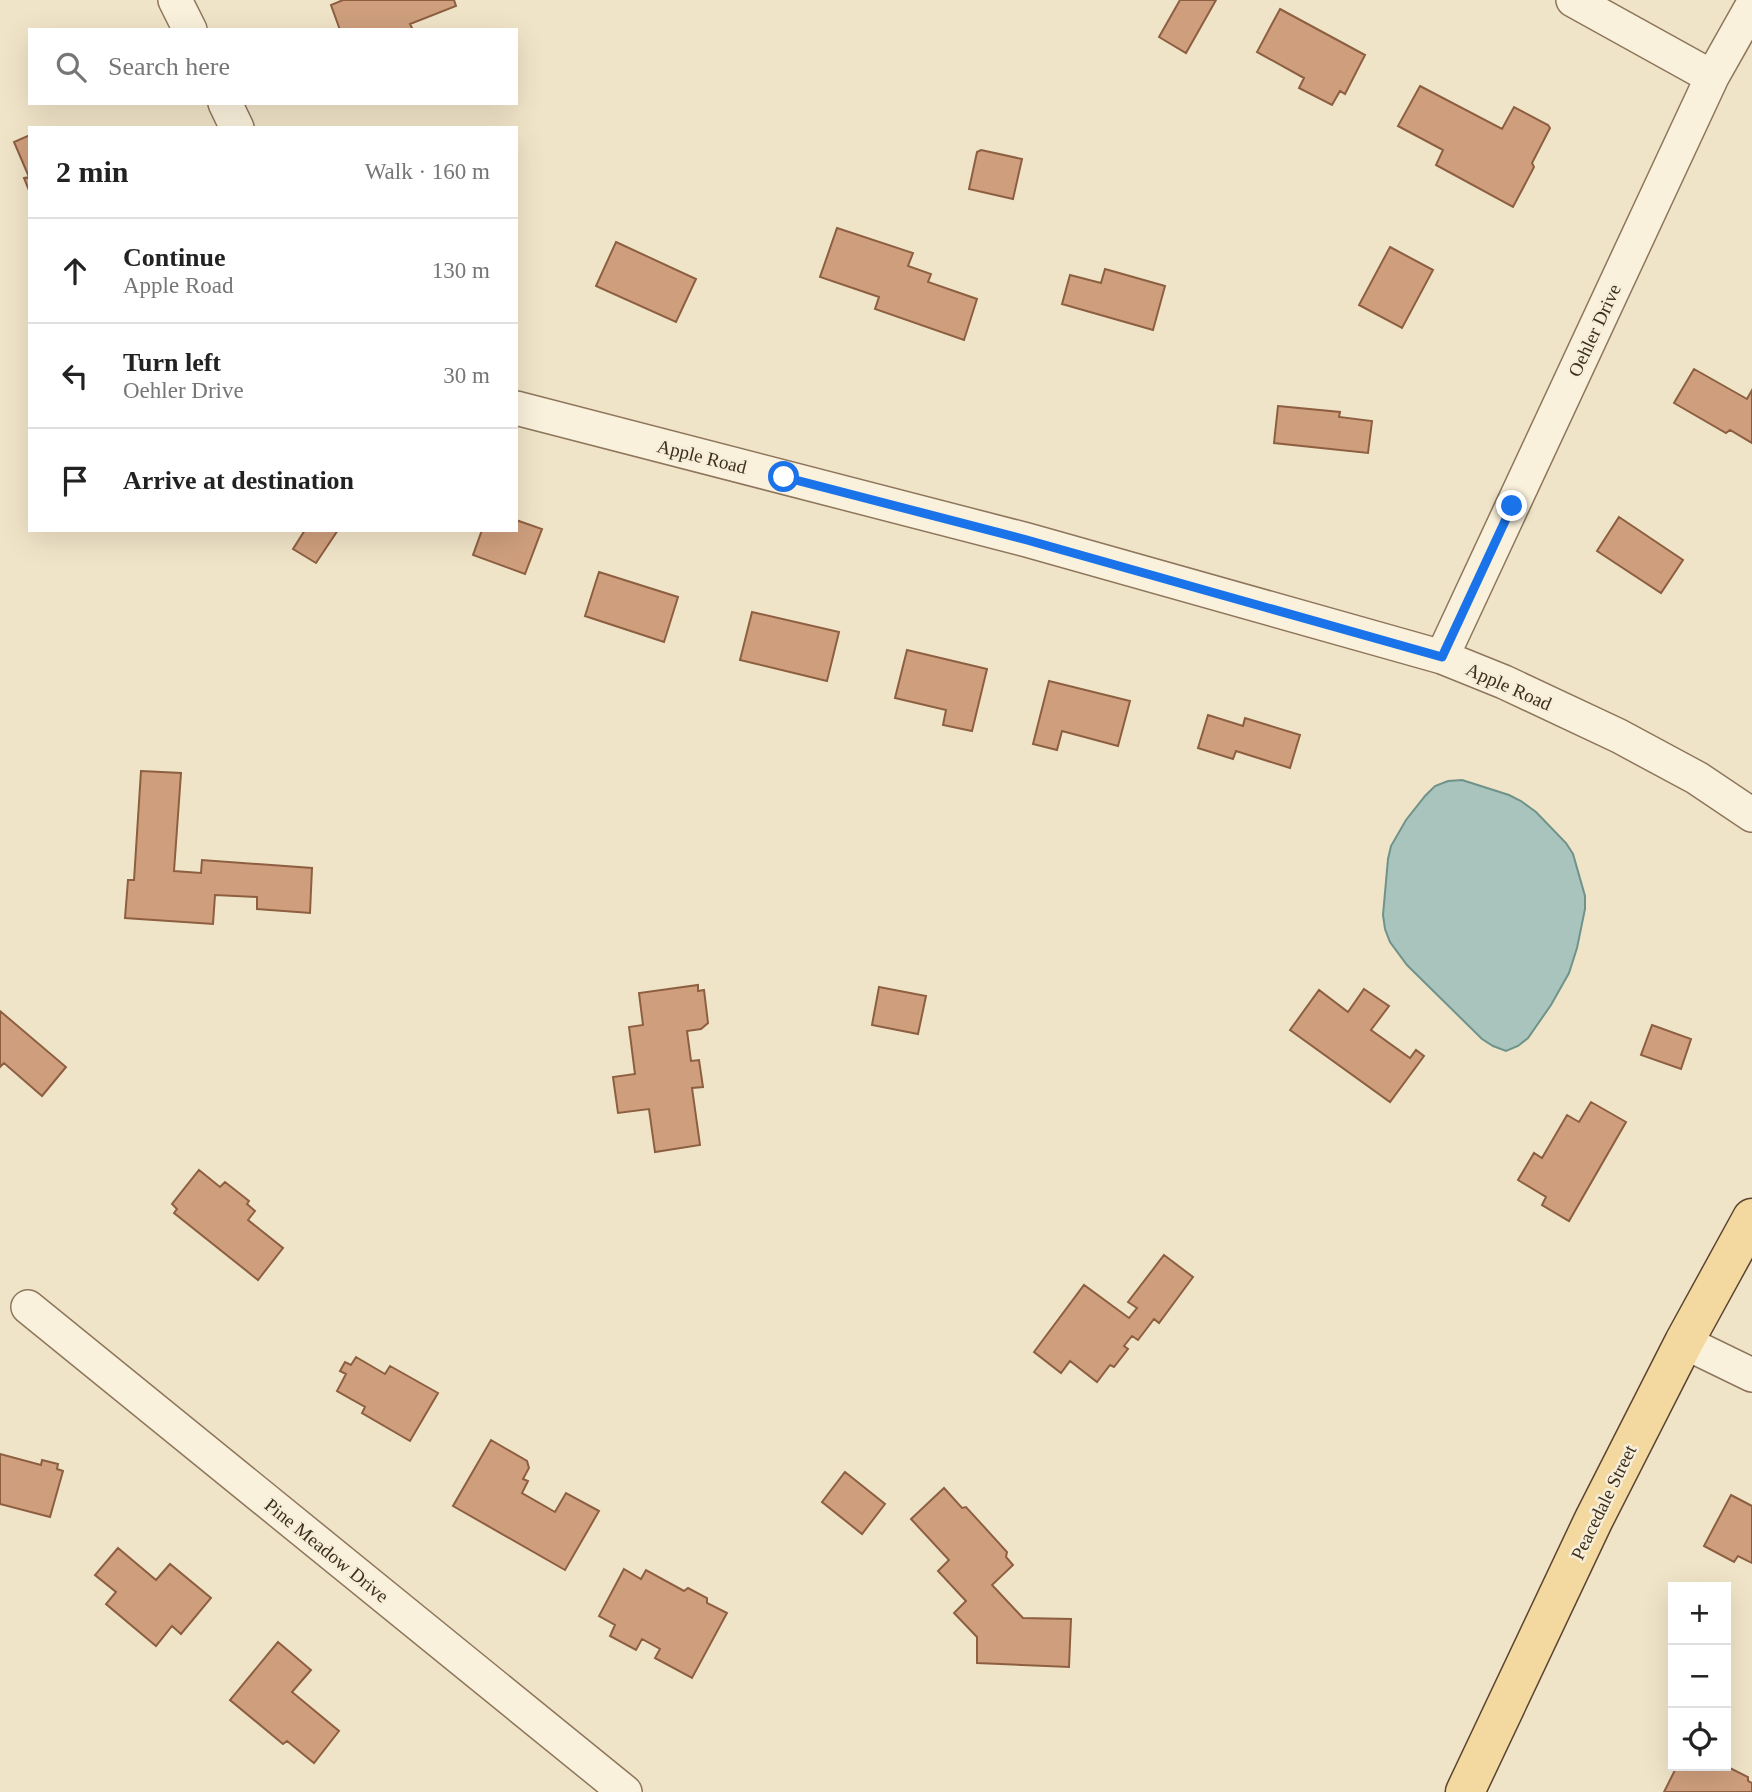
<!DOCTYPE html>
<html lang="en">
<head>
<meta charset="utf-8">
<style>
	body { margin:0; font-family:Georgia,serif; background:#f6f6f6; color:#222 }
	.controls { position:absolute; right:21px; bottom:21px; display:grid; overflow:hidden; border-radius:0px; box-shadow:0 7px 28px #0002 }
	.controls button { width:63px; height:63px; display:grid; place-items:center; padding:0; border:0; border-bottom:2px solid #e0e0e0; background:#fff; color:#222; font:35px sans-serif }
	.stop { position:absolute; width:21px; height:21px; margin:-16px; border:5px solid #1a73e8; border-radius:50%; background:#fff }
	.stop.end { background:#1a73e8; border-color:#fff; box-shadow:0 2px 7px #0008 }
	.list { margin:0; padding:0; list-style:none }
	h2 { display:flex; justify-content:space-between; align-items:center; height:91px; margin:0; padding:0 28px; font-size:30px }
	h2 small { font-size:23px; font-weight:400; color:#767676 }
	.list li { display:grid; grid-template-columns:46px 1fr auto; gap:21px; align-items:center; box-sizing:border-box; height:105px; padding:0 28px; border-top:2px solid #e0e0e0 }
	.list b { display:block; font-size:26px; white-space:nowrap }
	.list p { margin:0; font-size:23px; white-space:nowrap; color:#767676 }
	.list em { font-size:23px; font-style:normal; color:#767676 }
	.icon { flex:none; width:38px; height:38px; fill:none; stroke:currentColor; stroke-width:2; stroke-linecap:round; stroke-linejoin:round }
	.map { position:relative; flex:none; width:1752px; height:1792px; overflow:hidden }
	.search { position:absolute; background:#fff; box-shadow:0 7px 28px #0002; left:28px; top:28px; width:490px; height:77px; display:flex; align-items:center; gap:18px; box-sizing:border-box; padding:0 24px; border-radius:0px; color:#767676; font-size:26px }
	.panel { position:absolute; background:#fff; box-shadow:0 7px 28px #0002; left:28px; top:126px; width:490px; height:406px; border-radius:0px }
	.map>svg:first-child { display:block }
</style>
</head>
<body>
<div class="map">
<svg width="1752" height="1792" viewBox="0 0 1752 1792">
	<rect width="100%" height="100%" fill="#f0e4c8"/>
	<path fill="#a9c4bc" stroke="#6f938a" stroke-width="2" d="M1462,780L1509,795L1521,801L1536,812L1566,843L1573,854L1585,896V909L1577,948L1569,973L1551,1005L1528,1038L1518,1046L1506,1051L1493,1046L1482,1039L1407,965L1390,942L1385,929L1383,915L1388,859L1391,846L1406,820L1425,796L1435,786L1448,781Z"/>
	<path fill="#cf9f7d" stroke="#8d5f41" stroke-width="2" d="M343,0H454L456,6L410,24L413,30H340L331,5Z
		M1180,0H1216L1186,53L1159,37Z
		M1280,9L1365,55L1345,94L1340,91L1332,105L1299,88L1304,78L1257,52Z
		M1420,86L1502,129L1514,107L1548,125L1550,128L1532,163L1534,167L1513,207L1436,165L1443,150L1398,126Z
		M30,135V193L24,178L29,177L14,142Z
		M981,150L1022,159L1013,199L969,189L977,152Z
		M837,228L913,253L908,266L931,274L928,282L977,299L964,340L875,309L879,297L820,277Z
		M616,242L696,279L676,322L596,286Z
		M1390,247L1433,270L1402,328L1359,305Z
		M1105,269L1165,286L1153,330L1062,304L1070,275L1101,283Z
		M1694,369L1747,399L1752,390V443L1730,430L1726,433L1674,403Z
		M1278,406L1340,412L1339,417L1372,421L1368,453L1274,443Z
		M1619,517L1683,560L1661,593L1597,551Z
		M516,520L542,529L525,574L473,555L482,530H516Z
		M305,530H338L316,563L293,549Z
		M599,572L678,597L664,642L585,616Z
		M752,612L839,632L827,681L740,660Z
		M907,650L987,669L972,731L943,725L946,710L895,698Z
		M1049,681L1130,701L1118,746L1062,731L1057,750L1033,744Z
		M1208,715L1243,726L1245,718L1300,735L1290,768L1236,751L1233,759L1198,748Z
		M141,771L181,773L174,871L201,873L202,860L312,868L310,913L257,909V897L215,895L213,924L125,918L128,880H134Z
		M698,985V991L704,990L708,1023L701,1029L687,1031L691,1061L699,1060L703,1087L692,1088L700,1145L655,1152L649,1109L618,1113L613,1077L635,1074L629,1027L643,1025L639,993Z
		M879,987L926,996L918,1034L872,1025Z
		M1364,989L1389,1006L1371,1030L1410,1058L1416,1050L1424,1056L1390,1102L1290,1030L1319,990L1348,1012Z
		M0,1011L66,1067L42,1096L4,1063L0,1067Z
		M1652,1025L1691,1039L1681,1069L1641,1055Z
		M1591,1102L1626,1122L1569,1221L1542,1205L1546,1197L1518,1180L1534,1153L1542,1158L1567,1115L1579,1122Z
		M199,1170L220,1187L225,1182L249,1201L247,1204L255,1211L248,1220L283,1248L258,1280L174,1213L177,1209L172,1204Z
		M1164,1255L1193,1277L1159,1323L1154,1319L1138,1340L1132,1336L1124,1346L1128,1349L1114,1367L1110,1365L1097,1382L1070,1361L1061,1373L1034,1352L1084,1285L1129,1318L1137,1308L1128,1302Z
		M356,1357L385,1374L390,1366L438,1393L410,1441L362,1413L365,1407L337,1391L346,1374L340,1371L345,1362L351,1365Z
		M491,1440L527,1461L529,1468L523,1479L528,1481L522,1493L555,1512L566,1493L599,1511L565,1570L453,1506Z
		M0,1454L41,1465L42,1460L58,1464L57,1469L63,1471L50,1517L0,1504Z
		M845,1472L885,1504L862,1534L822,1502Z
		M944,1488L962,1508L966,1507L1007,1552L1006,1557L1013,1565L992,1585L1023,1618L1071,1619L1069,1667L977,1663V1637L954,1613L966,1601L938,1571L949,1560L911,1519Z
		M1731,1495L1752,1506V1563L1738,1556L1734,1562L1704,1546Z
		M118,1548L156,1580L170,1564L211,1598L181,1634L172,1626L156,1646L106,1604L116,1592L95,1575Z
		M624,1569L641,1579L646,1570L684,1591L688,1588L707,1598V1603L727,1613L692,1678L655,1658L660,1649L642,1639L636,1650L610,1636L615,1625L599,1616Z
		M278,1642L311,1670L292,1692L339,1731L314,1763L287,1741L283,1744L230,1700Z
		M1677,1766H1726L1748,1777V1781L1752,1783V1792H1664Z"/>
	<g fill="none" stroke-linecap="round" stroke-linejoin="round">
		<g stroke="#8d765c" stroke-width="36">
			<path id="minor" d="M175,0L190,30
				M1573,0L1712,77
				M225,103L237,128
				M516,408L1027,540L1442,657L1504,682L1619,736L1697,778L1752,815
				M1442,657L1712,77L1752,6
				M28,1307L625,1792
				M1684,1342L1752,1375"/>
		</g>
		<g stroke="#5b4430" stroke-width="41">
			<path id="major" d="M1465,1792L1594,1519L1684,1342L1752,1218"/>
		</g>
		<use href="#minor" stroke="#faf1dc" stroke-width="33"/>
		<use href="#major" stroke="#f3d9a0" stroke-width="38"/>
	</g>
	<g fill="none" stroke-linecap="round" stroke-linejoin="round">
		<path stroke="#1a73e8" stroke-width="9" d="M784,477L1027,540L1442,657L1512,506"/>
	</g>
	<g text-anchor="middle" stroke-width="5" stroke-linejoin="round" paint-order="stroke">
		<g font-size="19" fill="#3d2e20" stroke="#f7eed8">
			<text transform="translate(1594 330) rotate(-65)" y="7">Oehler Drive</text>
			<text transform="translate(702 456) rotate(14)" y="7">Apple Road</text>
			<text transform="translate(1509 686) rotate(24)" y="7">Apple Road</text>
			<text transform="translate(1603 1502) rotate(-64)" y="7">Peacedale Street</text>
			<text transform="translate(327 1550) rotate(39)" y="7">Pine Meadow Drive</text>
		</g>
	</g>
</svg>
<div class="controls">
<button>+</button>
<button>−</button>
<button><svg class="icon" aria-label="locate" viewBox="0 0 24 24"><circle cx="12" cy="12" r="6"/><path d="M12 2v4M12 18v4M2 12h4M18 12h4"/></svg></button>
</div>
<div class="stop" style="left:784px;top:477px"></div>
<div class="stop end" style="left:1512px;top:506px"></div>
<div class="search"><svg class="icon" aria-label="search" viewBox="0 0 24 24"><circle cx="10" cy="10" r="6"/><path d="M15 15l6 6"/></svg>Search here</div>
<section class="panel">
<h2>2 min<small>Walk · 160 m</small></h2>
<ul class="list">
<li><svg class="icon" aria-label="ahead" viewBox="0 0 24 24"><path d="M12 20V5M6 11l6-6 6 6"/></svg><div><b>Continue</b><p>Apple Road</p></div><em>130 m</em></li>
<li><svg class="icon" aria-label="left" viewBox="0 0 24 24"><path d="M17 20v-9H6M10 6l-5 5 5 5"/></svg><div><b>Turn left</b><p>Oehler Drive</p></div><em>30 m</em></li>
<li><svg class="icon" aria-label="arrive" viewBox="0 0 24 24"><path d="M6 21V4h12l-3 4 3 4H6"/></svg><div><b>Arrive at destination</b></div></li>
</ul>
</section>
</div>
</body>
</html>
